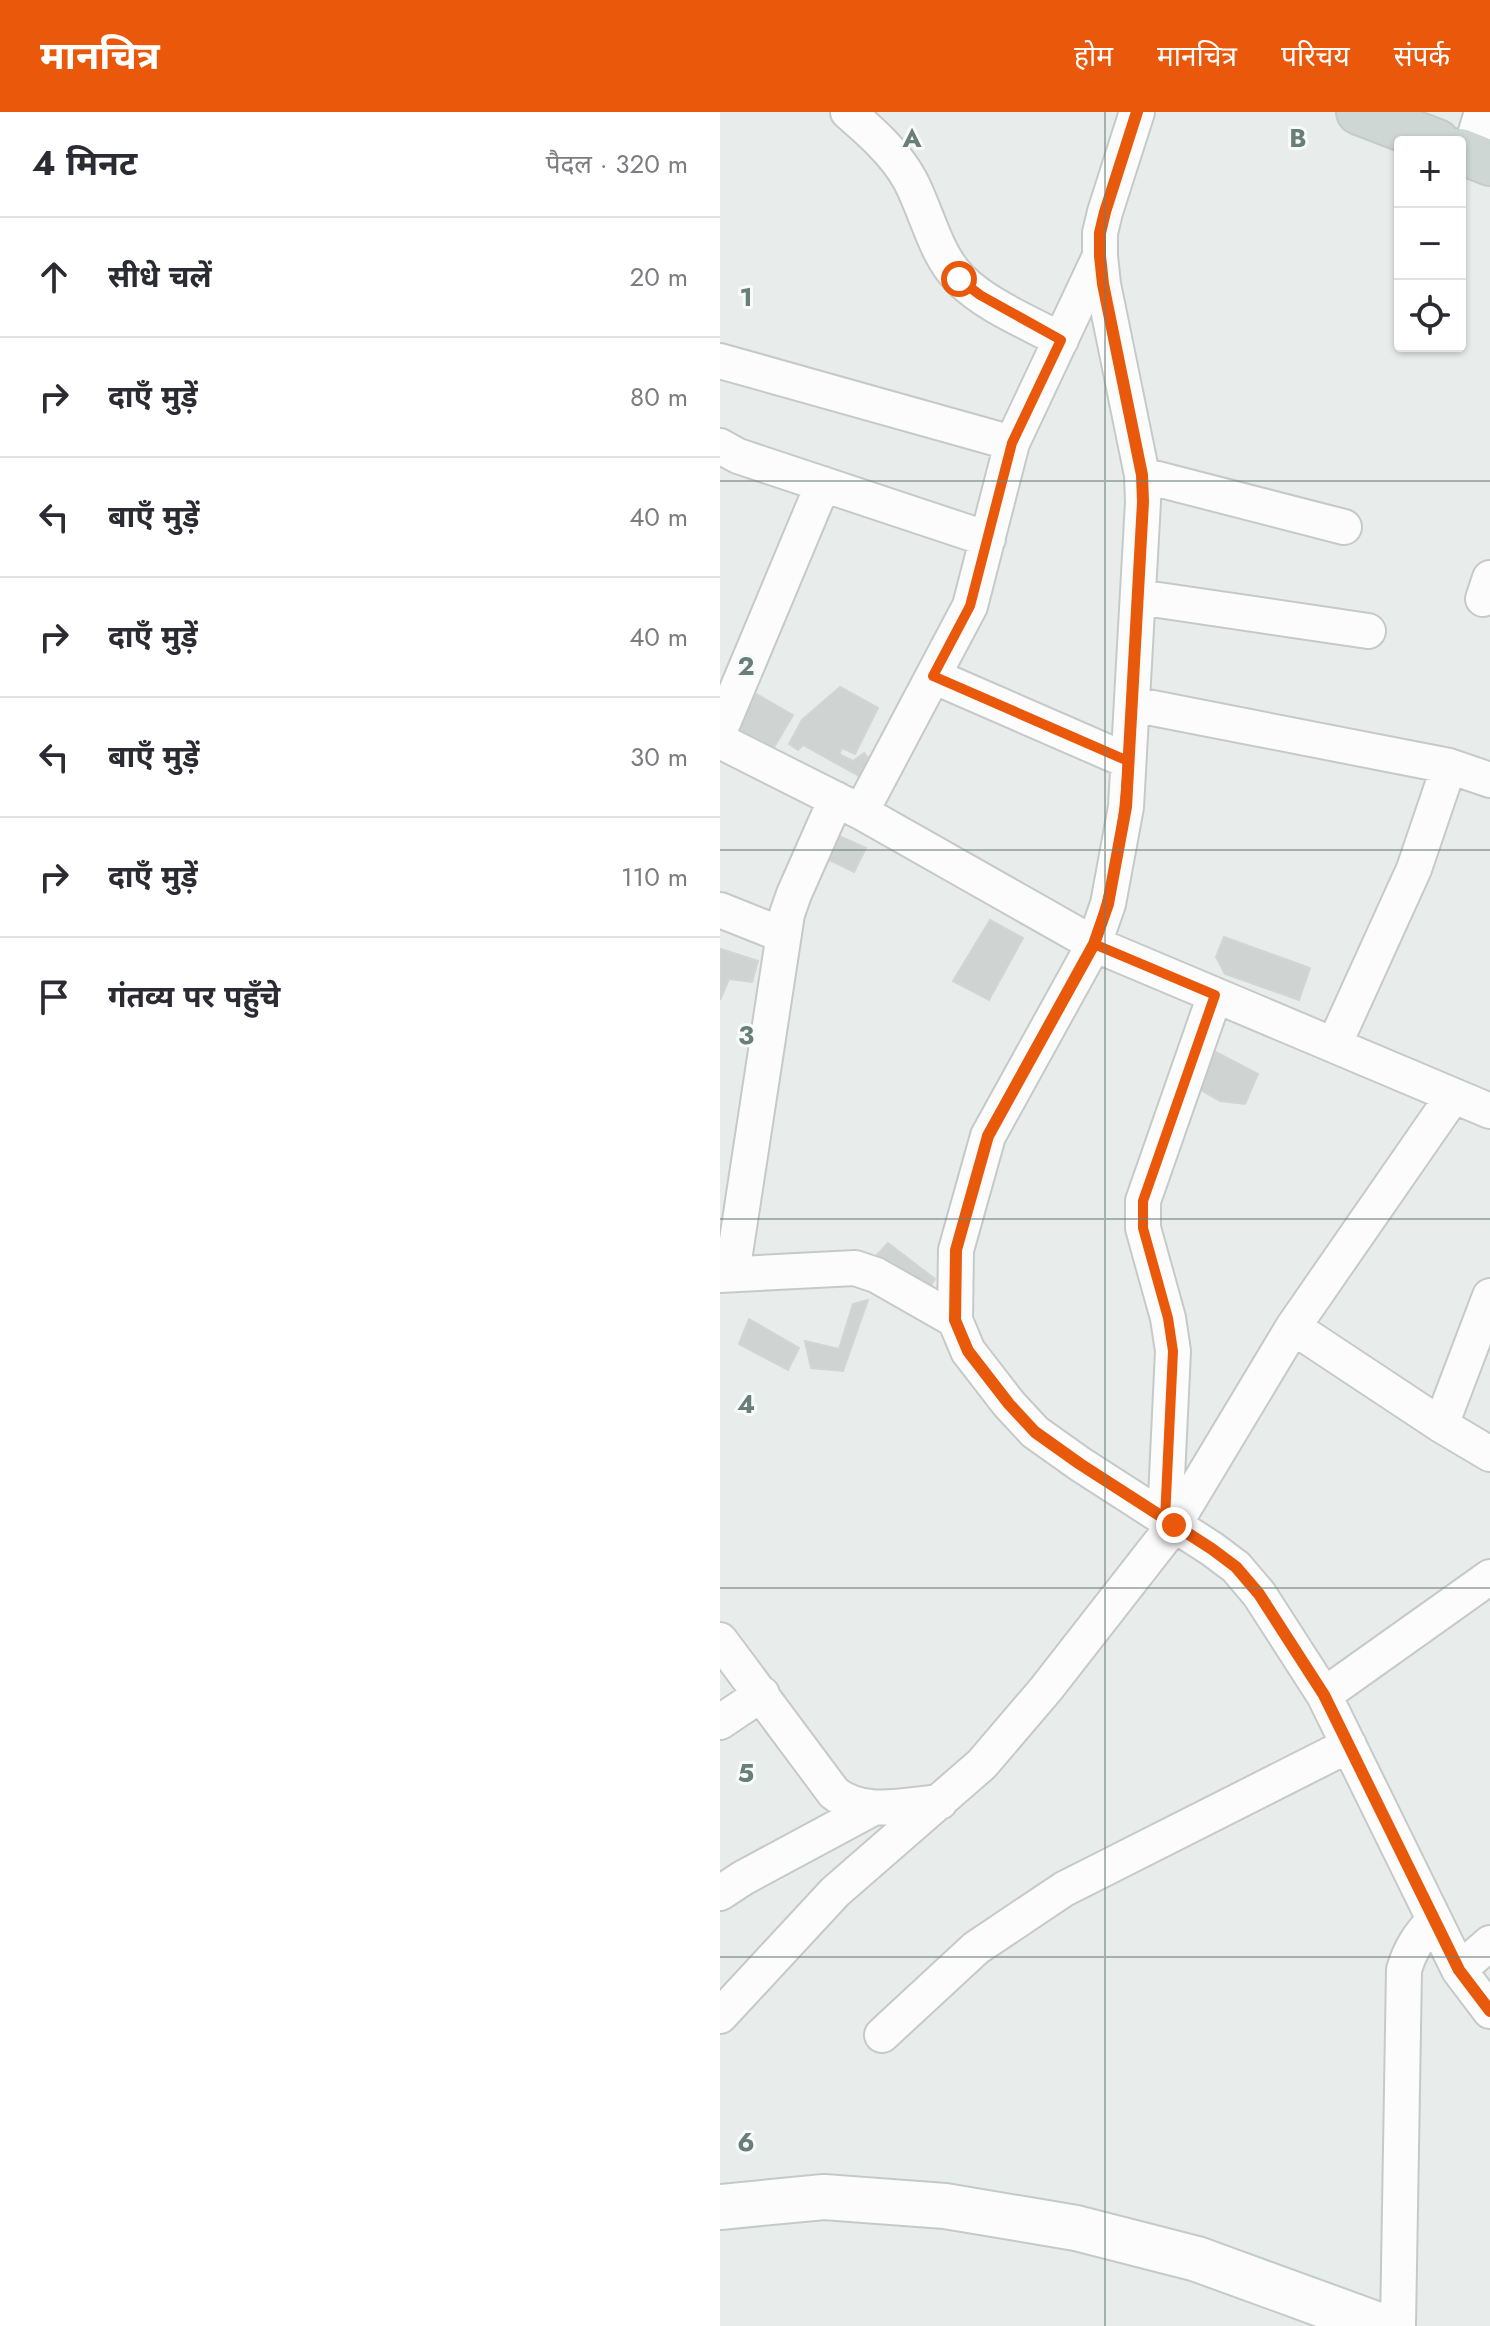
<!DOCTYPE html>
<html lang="hi">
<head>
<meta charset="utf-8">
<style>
	body { margin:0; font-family:Jost,"Noto Sans Devanagari",sans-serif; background:#f2f2f3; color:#2b2b33 }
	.controls { position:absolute; right:24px; top:24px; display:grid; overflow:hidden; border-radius:8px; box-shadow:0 2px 6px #0004 }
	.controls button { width:72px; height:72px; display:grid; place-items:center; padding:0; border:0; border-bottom:2px solid #e1e1e2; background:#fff; color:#2b2b33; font:40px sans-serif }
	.stop { position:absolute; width:24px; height:24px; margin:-18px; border:6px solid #ea580c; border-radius:50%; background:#fff }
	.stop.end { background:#ea580c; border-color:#fff; box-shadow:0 2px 8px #0008 }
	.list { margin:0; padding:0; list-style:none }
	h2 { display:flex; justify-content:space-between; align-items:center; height:104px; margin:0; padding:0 32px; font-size:34px }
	h2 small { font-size:26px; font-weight:400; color:#7c7c81 }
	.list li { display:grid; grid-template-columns:52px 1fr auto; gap:24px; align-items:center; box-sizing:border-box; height:120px; padding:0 32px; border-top:2px solid #e1e1e2 }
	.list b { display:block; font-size:30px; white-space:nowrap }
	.list em { font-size:26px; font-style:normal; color:#7c7c81 }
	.icon { flex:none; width:44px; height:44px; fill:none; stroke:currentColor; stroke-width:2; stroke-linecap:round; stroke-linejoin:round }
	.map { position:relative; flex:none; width:770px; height:2214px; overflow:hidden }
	header { display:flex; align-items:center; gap:48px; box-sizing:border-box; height:112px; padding:0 40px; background:#ea580c; color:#fff }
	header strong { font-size:38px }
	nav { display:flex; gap:44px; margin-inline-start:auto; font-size:28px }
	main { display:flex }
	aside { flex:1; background:#fff }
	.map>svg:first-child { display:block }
</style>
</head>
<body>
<header>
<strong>मानचित्र</strong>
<nav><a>होम</a><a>मानचित्र</a><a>परिचय</a><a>संपर्क</a></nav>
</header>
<main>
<aside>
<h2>4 मिनट<small>पैदल · 320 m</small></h2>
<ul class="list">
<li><svg class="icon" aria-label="ahead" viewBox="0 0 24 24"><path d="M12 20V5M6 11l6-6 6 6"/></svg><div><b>सीधे चलें</b></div><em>20 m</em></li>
<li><svg class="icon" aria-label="right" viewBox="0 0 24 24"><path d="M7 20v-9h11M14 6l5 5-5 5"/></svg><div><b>दाएँ मुड़ें</b></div><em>80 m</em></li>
<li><svg class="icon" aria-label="left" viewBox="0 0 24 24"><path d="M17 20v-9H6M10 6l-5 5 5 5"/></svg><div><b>बाएँ मुड़ें</b></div><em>40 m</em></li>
<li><svg class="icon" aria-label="right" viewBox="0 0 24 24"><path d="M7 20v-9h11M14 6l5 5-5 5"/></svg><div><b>दाएँ मुड़ें</b></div><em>40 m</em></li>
<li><svg class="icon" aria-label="left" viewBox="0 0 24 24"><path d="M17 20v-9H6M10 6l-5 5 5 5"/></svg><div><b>बाएँ मुड़ें</b></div><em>30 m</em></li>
<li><svg class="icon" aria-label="right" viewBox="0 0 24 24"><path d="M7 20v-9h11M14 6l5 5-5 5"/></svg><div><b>दाएँ मुड़ें</b></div><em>110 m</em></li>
<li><svg class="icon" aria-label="arrive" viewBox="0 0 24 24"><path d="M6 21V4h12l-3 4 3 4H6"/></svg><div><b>गंतव्य पर पहुँचे</b></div></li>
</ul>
</aside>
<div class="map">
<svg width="770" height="2214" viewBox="0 0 770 2214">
	<rect width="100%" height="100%" fill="#e8edeb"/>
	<path fill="#cfd4d2" stroke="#d1d6d4" stroke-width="2" d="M120,575L158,596L135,642L122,636L119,642L133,649L144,641L150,648L139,664L83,633L78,638L69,632L82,608Z
		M31,579L73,603L46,649L4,625Z
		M112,721L146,736L134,760L101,744Z
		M270,808L303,826L269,888L233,869Z
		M504,825L590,856L579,888L505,862L496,845Z
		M1,837L38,849L32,870L9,867L0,888Z
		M488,936L538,962L525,992L500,989L472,973Z
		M168,1131L215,1167L204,1185L150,1150Z
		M148,1188L123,1259L91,1256L85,1229L119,1237L133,1192Z
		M29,1207L79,1236L68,1258L19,1232Z"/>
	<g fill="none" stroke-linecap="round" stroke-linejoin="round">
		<g stroke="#c5cac8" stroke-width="38">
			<path id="street" d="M128,0C151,20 176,42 190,68C207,100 215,142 240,167C267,194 308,210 341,228
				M417,0L385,100L380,121V144L383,172L422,363L423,390L406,695L388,792L374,832L268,1024L236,1138L235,1208L248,1239L289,1292L315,1320L360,1352L492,1437L516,1455L539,1482L604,1583L739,1858L770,1899
				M749,43L762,0
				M0,249L292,331
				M0,334L18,344L268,427
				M422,363L624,415
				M418,485L648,519
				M763,487L770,466
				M213,564L408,649
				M412,592L729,654L770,668
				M0,618L103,372
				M0,629L141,700L374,832L770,999
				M141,700L250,494L292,331L380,144
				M0,798L63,823
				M614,933L694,757L729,654
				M12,1161L67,802L74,782L116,687
				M0,1163L135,1156L156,1163L235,1208
				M573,1215L721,1313L770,1342
				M721,1313L770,1184
				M445,1407L453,1239L448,1206L423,1116V1089L495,883
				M0,1528L114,1681C144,1705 185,1693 220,1690
				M604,1583L770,1465
				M0,1610L42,1582
				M0,1781L23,1766L153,1696
				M739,1858L770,1831
				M0,1904L115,1780L262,1652L326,1577L454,1413L573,1215L733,984
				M162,1923L256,1836L344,1777L629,1633
				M678,2214L684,1858C690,1837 699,1824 714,1808"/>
		</g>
		<g stroke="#c3cbc8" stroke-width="48">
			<path id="secondary" d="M0,2095L104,2085L225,2094L356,2116L477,2147L661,2214"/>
		</g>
		<g stroke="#c3ccc9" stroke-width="48">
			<path id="primary" d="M639,0L717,30
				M740,39L770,51"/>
		</g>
		<use href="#street" stroke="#fcfcfc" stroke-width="34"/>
		<use href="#secondary" stroke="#fcfcfc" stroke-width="44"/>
		<use href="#primary" stroke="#cfd7d5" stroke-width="44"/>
		<g stroke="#f7fbf9" stroke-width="17">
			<path id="cycleway" d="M417,0L385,100L380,121V144L383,172L422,363L423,390L406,695L388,792L374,832L268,1024L236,1138L235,1208L248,1239L289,1292L315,1320L360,1352L492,1437L516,1455L539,1482L604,1583L739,1858L770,1899"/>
		</g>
		<use href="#cycleway" stroke="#e8590c" stroke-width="12"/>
	</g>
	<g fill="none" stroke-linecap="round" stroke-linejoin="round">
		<path stroke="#ea580c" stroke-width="10" d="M239,167L260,183L341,228L292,331L250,494L213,564L408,649C405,713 395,773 374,832L495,883L423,1089V1116L448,1206L453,1239L445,1407L454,1413"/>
	</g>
	<path fill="none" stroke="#697e78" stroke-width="2" stroke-opacity="0.55" d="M385,0V2214M0,369H770M0,738H770M0,1107H770M0,1476H770M0,1845H770"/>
	<g font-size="26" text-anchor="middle" font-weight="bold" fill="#697e78" stroke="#f7fbf9" stroke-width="6" stroke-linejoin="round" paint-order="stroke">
		<text x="192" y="35">A</text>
		<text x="578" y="35">B</text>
		<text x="26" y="194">1</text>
		<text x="26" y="563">2</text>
		<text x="26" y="932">3</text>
		<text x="26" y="1301">4</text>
		<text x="26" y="1670">5</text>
		<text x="26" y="2039">6</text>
	</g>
</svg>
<div class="controls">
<button>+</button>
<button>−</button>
<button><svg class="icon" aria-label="locate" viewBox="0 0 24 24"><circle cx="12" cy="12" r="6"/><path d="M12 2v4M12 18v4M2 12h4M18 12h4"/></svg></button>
</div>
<div class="stop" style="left:239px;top:167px"></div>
<div class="stop end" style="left:454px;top:1413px"></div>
</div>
</main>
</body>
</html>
